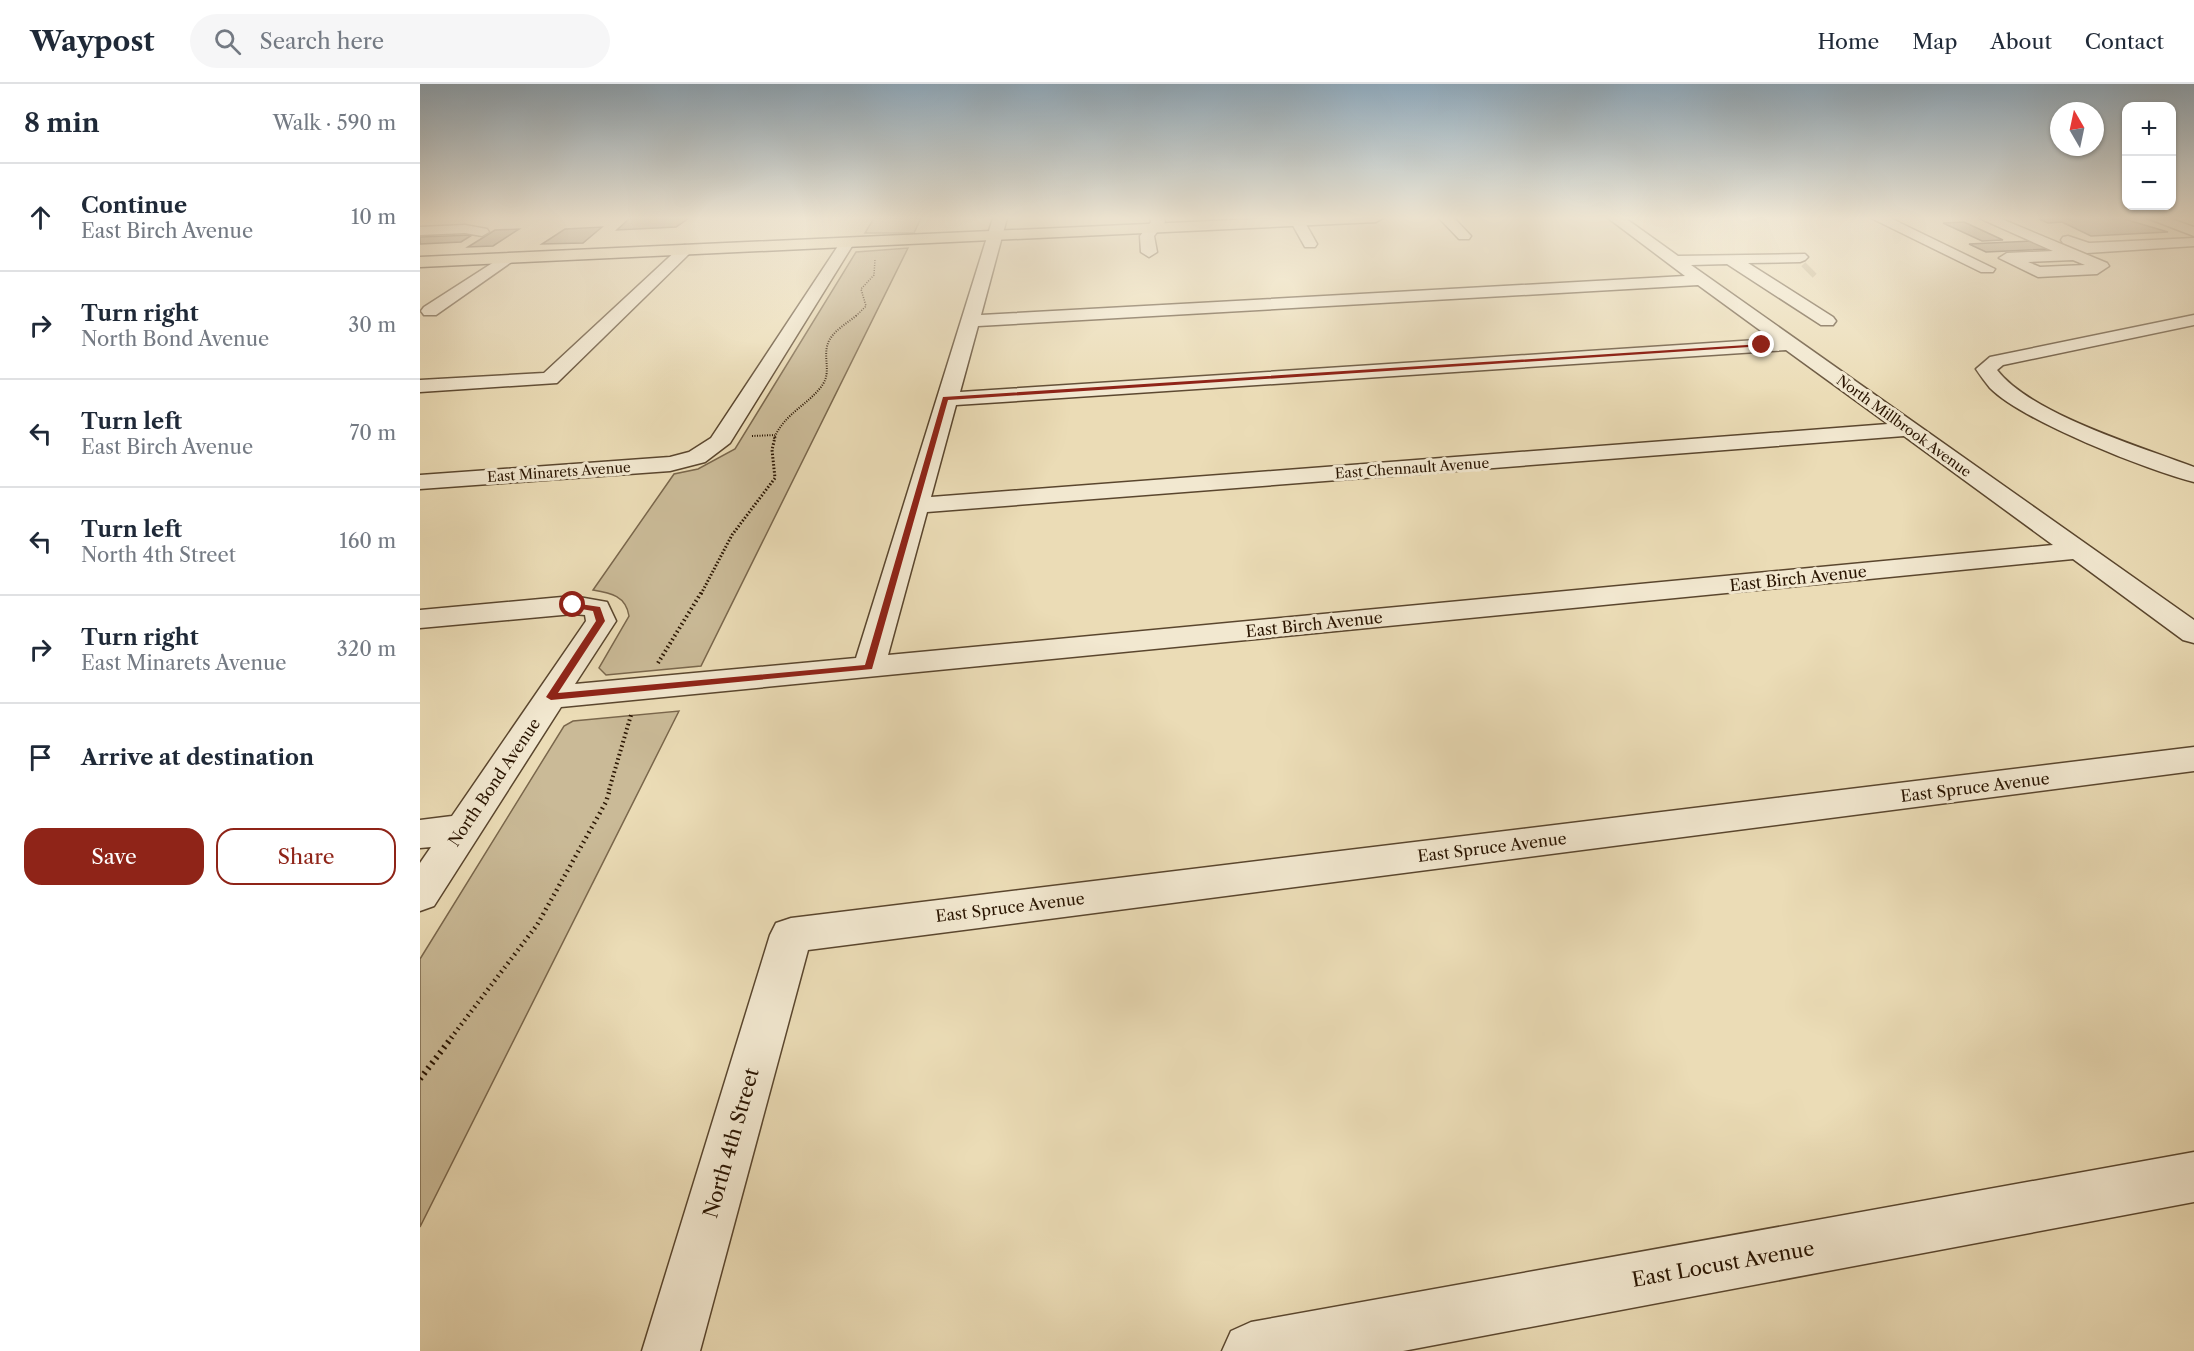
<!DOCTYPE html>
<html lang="en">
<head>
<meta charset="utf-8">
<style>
	body { margin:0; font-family:"Libre Caslon Text",serif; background:#f6f6f7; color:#1f2937 }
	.controls { position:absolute; right:18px; top:18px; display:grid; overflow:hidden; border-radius:12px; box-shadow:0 2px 4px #0004 }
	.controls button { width:54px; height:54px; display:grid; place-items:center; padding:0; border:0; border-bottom:2px solid #e0e1e3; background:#fff; color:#1f2937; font:30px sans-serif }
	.compass { position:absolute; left:1630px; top:18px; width:54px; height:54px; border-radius:50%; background:#fff; box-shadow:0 2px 4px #0004; rotate:351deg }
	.stop { position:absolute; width:18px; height:18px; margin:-14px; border:4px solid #8f2418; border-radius:50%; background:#fff }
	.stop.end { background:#8f2418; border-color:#fff; box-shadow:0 2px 6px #0008 }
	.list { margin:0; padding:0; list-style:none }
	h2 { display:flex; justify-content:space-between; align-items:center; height:78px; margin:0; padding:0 24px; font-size:26px }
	h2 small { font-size:20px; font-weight:400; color:#747a83 }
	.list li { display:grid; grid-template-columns:39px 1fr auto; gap:18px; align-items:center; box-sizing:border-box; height:108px; padding:0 24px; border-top:2px solid #e0e1e3 }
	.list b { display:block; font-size:22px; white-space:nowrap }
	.list p { margin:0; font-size:20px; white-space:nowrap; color:#747a83 }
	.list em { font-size:20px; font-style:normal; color:#747a83 }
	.actions { display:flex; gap:12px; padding:18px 24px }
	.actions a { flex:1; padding:14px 0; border:2px solid #8f2418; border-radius:18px; text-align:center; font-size:21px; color:#8f2418 }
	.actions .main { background:#8f2418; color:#fff }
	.icon { flex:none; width:33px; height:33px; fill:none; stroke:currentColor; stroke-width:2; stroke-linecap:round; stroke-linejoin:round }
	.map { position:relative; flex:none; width:1774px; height:1267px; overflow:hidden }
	header { display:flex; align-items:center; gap:36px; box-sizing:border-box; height:84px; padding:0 30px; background:#fff; border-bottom:2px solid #e0e1e3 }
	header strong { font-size:28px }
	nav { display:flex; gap:33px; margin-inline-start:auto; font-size:21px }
	.search { width:420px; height:54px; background:#f6f6f7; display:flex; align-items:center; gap:15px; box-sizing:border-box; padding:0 21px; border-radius:33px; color:#747a83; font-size:22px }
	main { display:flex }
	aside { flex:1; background:#fff }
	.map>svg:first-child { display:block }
</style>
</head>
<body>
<header>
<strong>Waypost</strong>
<div class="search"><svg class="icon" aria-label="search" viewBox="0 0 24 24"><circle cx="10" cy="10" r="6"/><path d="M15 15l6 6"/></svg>Search here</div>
<nav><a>Home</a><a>Map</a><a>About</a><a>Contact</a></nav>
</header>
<main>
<aside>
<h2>8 min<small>Walk · 590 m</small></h2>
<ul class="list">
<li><svg class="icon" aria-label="ahead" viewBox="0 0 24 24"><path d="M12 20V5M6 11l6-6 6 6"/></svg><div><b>Continue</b><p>East Birch Avenue</p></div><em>10 m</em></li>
<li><svg class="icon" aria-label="right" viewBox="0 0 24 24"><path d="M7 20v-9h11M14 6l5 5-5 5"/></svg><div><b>Turn right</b><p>North Bond Avenue</p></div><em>30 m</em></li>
<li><svg class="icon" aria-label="left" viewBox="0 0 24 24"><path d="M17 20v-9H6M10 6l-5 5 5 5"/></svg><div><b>Turn left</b><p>East Birch Avenue</p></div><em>70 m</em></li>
<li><svg class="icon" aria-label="left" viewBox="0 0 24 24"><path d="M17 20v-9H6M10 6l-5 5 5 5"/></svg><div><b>Turn left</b><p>North 4th Street</p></div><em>160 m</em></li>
<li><svg class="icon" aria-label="right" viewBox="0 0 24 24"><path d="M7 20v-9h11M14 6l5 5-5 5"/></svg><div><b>Turn right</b><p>East Minarets Avenue</p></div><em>320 m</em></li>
<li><svg class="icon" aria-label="arrive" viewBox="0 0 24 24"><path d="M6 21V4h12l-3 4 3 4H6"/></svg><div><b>Arrive at destination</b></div></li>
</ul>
<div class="actions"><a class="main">Save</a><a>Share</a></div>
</aside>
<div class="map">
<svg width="1774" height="1267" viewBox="0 0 1774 1267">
	<rect width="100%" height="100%" fill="#ebdcb6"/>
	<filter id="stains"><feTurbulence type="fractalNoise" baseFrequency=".00333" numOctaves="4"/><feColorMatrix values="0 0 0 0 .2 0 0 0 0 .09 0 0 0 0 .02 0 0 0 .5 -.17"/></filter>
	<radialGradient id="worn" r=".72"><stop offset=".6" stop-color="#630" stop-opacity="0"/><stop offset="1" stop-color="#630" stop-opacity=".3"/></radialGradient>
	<path fill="#caba97" stroke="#7a674c" stroke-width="1.5" d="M454,134H501L494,149H445Z
		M488,164L281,582L186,591L179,584L209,532C206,512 191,509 173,506L254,390L278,385L315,365L436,168Z
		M259,627L0,1143V875L144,642L153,637Z"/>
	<path fill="#8e7c5f" stroke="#291400" stroke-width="1.5" d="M210,134H269L256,143L197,146Z
		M1617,134H1716L1704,135L1748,148L1671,152L1642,138L1628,139Z
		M1544,138L1583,156L1562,157L1523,139Z
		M182,143L163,159L122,160L145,145Z
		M99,145L73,162L48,163L75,146Z
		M52,151L41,158L0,160V153Z
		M1612,157L1630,165L1566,168L1549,160Z"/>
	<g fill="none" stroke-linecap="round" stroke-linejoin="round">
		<path stroke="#c4b492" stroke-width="16" stroke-dasharray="16 8" stroke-linecap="butt" d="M1387,188L1391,184"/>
		<g stroke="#5a462e" stroke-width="3">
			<path id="minor" d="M573,134H587L561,231L1265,192L1188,134H1205L1258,172L1385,170L1388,173L1385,176L1380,178L1328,179L1413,233L1416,237L1413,241H1401L1307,180L1271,181L1774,536V559L1763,556L1653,475L141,623L14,822L0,827V779L11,763L0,764V736L32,732L166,537L165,531L153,530L0,544V526L153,512L187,518L196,537L155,600L436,574ZM1278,201L1352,255L540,308L558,242ZM1366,266L1468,340L511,413L536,321ZM1484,352L1633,461L468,571L507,428Z
				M730,134H744L745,138L734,152L737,168L729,173L721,168L720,152L731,138Z
				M1019,134H1034L1051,152L1049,155H1039Z
				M1451,134H1470L1575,185L1573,188H1561Z
				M1559,134H1579L1687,179L1689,182L1677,190L1618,193L1579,174L1587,169L1633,167ZM1653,176L1665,181L1620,183L1608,178Z
				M1727,134H1748L1774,143V152Z
				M873,135H883L897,160L895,163H885L871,138Z
				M45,141L67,145L69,148L62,152L45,149L0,151V143Z
				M1648,152L1669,159L1774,154V162L1667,169L1643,159L1641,156L1643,153Z
				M427,155L434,159L310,359L285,378L250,387L0,405V391L250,373L269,368L291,354L420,159Z
				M265,161L273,166L270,169L137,299L0,308V296L124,289L260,163Z
				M88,169L93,171L96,174L93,177L16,231H4L1,227L4,223Z
				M1774,231V241L1583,281L1577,286C1611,330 1721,363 1774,383V398C1729,387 1601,336 1570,304C1565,298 1560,291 1556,285L1570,273Z
				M1774,663V687L388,866L280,1267H222L350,851L356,839L371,834Z
				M1774,1068V1118L983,1267H802L811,1247L831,1238Z"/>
		</g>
		<g stroke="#291400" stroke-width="3">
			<path id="major" d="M857,134H963L956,138L0,183V173Z"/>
		</g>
		<path stroke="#291400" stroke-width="1.5" stroke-dasharray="1 1.5" stroke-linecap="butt" d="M436,232L446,222L441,205L454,191L455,175"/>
		<path stroke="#291400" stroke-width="2" stroke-dasharray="1 1.5" stroke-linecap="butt" d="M332,352L355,351
			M354,355C363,330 390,320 403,300C412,286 401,270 410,255C416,245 429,238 437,231"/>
		<path stroke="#291400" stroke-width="3" stroke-dasharray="1.5 2" stroke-linecap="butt" d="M281,510L312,451L355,394L352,366L355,353"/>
		<path stroke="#291400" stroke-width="4" stroke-dasharray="1.5 3" stroke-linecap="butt" d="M238,579L281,509
			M189,706L211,631"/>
		<path stroke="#291400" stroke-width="4.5" stroke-dasharray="1.5 4" stroke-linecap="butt" d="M31,954L117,841L186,718L190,705"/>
		<path stroke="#291400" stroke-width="6" stroke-dasharray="2 4.5" stroke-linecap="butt" d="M0,995L32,953"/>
		<use href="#minor" fill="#f2e8d0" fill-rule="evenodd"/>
		<use href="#major" fill="#ebdcb6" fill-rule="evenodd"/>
	</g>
	<linearGradient id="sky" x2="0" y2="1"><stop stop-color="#8fa9bb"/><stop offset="0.43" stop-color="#f6efde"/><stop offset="1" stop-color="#f6efde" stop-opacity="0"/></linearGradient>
	<rect width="1774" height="312" fill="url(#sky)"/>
	<path fill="#8f2418" d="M1342,260L1344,262L528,316L452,585L131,616L126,613L176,537L173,527L150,523L153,519L180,523L185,537L138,609L445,581L523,313Z"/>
	<g text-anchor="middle" stroke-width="6" stroke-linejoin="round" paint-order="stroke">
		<g font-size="14" fill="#291400" stroke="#f2e8d0">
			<text transform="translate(1484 342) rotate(36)" y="5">North Millbrook Avenue</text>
			<text transform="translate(992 384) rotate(-4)" y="5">East Chennault Avenue</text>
			<text transform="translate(139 388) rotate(-4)" y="5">East Minarets Avenue</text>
		</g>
		<g font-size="16" fill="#291400" stroke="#f2e8d0">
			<text transform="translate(1378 494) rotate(-6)" y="6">East Birch Avenue</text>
			<text transform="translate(894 540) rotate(-6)" y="6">East Birch Avenue</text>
			<text transform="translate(74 698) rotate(-56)" y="6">North Bond Avenue</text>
			<text transform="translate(1555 703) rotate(-7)" y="6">East Spruce Avenue</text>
			<text transform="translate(1072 763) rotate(-7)" y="6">East Spruce Avenue</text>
			<text transform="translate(590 823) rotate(-7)" y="6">East Spruce Avenue</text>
		</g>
		<g font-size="20" fill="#291400" stroke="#f2e8d0">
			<text transform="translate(311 1059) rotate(-74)" y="7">North 4th Street</text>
			<text transform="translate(1303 1180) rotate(-10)" y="7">East Locust Avenue</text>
		</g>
	</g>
	<rect width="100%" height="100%" filter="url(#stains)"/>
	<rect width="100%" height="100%" fill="url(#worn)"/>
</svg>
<div class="controls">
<button>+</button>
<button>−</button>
</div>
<svg class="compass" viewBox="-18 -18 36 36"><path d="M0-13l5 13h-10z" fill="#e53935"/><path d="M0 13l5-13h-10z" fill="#747a83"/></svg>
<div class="stop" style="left:153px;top:521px"></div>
<div class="stop end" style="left:1342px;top:261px"></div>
</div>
</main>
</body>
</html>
